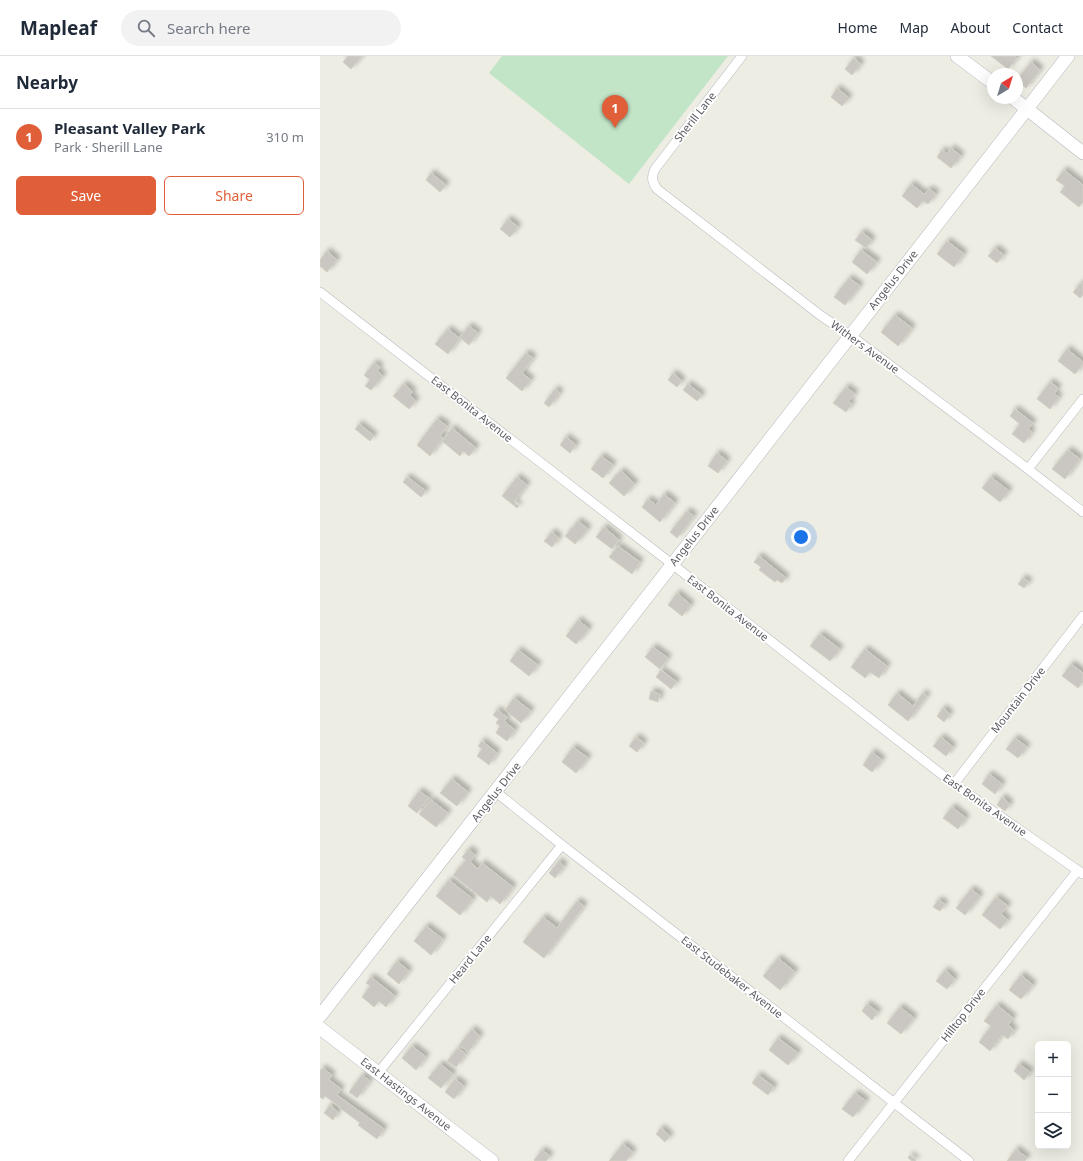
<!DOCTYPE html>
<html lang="en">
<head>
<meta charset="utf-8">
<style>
	body { margin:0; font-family:"Noto Sans",sans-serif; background:#f2f2f3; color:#1f2937 }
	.controls { position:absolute; right:12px; bottom:12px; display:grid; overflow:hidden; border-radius:6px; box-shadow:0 4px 16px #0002 }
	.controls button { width:36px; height:36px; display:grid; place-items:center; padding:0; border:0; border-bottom:1px solid #e0e1e3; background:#fff; color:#1f2937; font:20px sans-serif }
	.compass { position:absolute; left:667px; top:12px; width:36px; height:36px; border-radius:50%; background:#fff; box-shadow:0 4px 16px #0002; rotate:38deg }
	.you { position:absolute; left:481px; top:481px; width:14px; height:14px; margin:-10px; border:3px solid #fff; border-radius:50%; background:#1a73e8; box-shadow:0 0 0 6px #1a73e833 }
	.badge { display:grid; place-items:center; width:26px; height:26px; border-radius:50%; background:#e05f38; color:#fff; font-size:13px; font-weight:700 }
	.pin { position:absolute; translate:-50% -33px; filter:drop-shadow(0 1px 2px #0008) }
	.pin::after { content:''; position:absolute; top:21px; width:14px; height:12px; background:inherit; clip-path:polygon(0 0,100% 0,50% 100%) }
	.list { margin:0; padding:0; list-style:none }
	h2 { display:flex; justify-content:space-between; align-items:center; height:52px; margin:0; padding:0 16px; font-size:17px }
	h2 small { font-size:13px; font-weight:400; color:#747a83 }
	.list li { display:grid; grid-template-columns:26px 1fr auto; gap:12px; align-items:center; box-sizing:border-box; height:56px; padding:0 16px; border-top:1px solid #e0e1e3 }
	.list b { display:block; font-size:15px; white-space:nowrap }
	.list p { margin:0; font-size:13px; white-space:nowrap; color:#747a83 }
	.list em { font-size:13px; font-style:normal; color:#747a83 }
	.actions { display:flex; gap:8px; padding:12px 16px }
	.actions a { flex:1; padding:9px 0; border:1px solid #e05f38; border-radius:6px; text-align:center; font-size:14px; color:#e05f38 }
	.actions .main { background:#e05f38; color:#fff }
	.icon { flex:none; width:22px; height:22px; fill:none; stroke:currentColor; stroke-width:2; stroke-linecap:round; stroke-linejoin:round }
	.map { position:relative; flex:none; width:763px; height:1105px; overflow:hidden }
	header { display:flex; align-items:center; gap:24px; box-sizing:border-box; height:56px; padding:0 20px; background:#fff; border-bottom:1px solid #e0e1e3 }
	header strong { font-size:19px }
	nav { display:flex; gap:22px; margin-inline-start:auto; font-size:14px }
	.search { width:280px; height:36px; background:#f2f2f3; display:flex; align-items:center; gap:10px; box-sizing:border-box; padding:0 14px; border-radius:22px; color:#747a83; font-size:15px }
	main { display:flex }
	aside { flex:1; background:#fff }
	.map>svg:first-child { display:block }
</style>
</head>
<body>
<header>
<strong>Mapleaf</strong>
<div class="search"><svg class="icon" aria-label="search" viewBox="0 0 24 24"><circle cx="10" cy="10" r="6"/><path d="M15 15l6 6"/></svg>Search here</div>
<nav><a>Home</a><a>Map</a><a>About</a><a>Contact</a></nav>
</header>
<main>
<aside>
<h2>Nearby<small></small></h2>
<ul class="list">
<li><span class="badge">1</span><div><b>Pleasant Valley Park</b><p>Park · Sherill Lane</p></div><em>310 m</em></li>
</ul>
<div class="actions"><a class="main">Save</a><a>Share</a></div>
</aside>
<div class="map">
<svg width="763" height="1105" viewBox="0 0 763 1105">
	<defs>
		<filter id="shadow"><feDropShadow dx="3.5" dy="-3.5" stdDeviation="2" flood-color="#0004"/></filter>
	</defs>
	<rect width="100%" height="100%" fill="#eeede4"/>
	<path fill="#c2e4c7" d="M182,0H408L309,128L169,17Z"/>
	<path fill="#cac7c2" stroke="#d2d0c3" filter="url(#shadow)" d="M28,0H42L31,13L23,6Z
		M671,0H694L697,2L688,13Z
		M534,2L541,8L532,19L525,13Z
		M711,6L720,14L706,32L697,25V24Z
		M517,32L529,42L522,50L511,41Z
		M631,92L641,100L631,112L617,101L622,94L627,98Z
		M744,114L763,129V146L759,151L740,136L745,130L736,124Z
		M111,117L126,129L120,136L106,124Z
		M591,128L604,138L609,133L616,138L608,148L603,145L597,152L582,140Z
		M188,163L198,171L190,181L180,173Z
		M542,176L552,184L546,192L535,184Z
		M627,185L644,198L634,211L617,198Z
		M675,192L684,199L677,207L668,200Z
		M541,194L557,206L547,218L532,206Z
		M7,195L17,204L7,216L0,210V204Z
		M529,222L540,230L525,249L514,241Z
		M761,227L763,228V239L760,242L753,236Z
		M575,259L592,272L578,290L561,276Z
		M149,270L158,277L149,289L140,282L128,298L115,288L128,273L139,282Z
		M747,293L763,306V308L755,318L738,305Z
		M206,297L213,302L202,317L211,324L202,335L186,322Z
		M54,307L60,311L57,315L63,320L51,334L45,330L50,324L44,319Z
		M353,317L362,325L357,331L348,324Z
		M730,326L738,332L734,338L739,341L730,353L717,343Z
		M84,328L93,336L90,339L96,345L89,353L73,340Z
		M368,328L382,339L377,345L363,334Z
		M526,331L535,338L528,346L532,348L526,356L513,347Z
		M235,333L240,337L229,351L224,347Z
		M695,353L713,367L708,373L712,376L704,387L692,378L700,368L690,360Z
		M117,363L127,370L120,380L123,382L110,400L97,389Z
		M39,368L54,380L50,385L35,373Z
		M132,372L156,392L149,400L143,395L140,400L122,385Z
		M246,381L256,389L250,397L240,389Z
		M748,394L760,403L745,423L732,413Z
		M397,397L407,405L398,417L388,410Z
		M281,400L293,409L283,422L271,413Z
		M301,415L315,428L304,440L289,427Z
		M87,421L106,435L101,441L83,426Z
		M197,421L207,429L194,446L199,450L197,452L182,440Z
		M671,421L689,435L680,446L662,432Z
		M344,438L355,447L340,466L322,451L328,443L336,449Z
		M367,455L374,460L357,482L350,476Z
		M258,465L268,473L255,488L245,480Z
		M284,471L299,484L292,493L276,481Z
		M232,476L239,482L232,491L224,485Z
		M298,490L320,506L312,518L289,501Z
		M439,500L466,522L462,527L457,524L455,526L439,514L441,511L434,506Z
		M703,522L709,526L704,532L698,528Z
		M357,537L371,549L362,560L348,549Z
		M258,564L269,573L256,588L246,580Z
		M500,578L520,593L510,605L490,590Z
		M333,591L348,602L340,613L325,601Z
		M545,593L567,610L559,622L550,616L545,622L531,611Z
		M198,594L218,609L209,620L190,605Z
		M751,608L763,617V626L758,632L742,620Z
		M341,614L357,626L351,633L336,621Z
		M331,635L340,638L338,646L329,643Z
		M577,637L593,650L603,637L607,640L588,665L568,649Z
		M194,642L211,655L201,667L185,654Z
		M623,652L630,658L624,666L617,660Z
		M177,654L187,661L184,665L195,674L187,685L176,677L180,670L176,667L179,663L173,659Z
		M316,681L324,687L317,696L309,690Z
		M621,681L633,691L626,700L613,690Z
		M695,682L707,691L698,702L686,693Z
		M162,685L177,697L169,709L157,700L162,693L158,690Z
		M253,691L268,702L256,717L242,706Z
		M552,696L562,704L552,716L543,709Z
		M669,718L682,728L675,738L662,728Z
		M132,723L148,736L137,750L120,737Z
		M99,735L109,742L97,757L88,750Z
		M682,741L690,748L685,755L677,749Z
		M111,744L128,757L116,771L99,758Z
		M632,751L646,762L638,773L623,762Z
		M149,793L155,799L150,806L158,813L162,807L193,831L180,848L171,840L167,846L133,819L146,804L142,801Z
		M239,805L244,810L235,822L229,817Z
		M129,824L153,843L140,859L116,840Z
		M651,833L660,840L645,859L636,852Z
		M676,841L688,850L681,858L688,864L680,873L662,859Z
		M618,844L625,848L620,855L613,851Z
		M257,845L264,850L224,902L203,886L223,861L237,872Z
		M106,870L123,883L111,899L94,885Z
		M458,902L475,916L460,934L443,920Z
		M77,905L89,915L79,928L67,918Z
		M625,914L635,923L627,933L616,925Z
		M701,919L713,929L701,943L689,934Z
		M51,921L75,940L66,951L59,945L54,951L42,941L50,930L46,927Z
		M547,948L558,956L552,964L542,955Z
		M677,949L693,962L688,969L694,974L688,983L682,979L670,995L659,986L671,970L664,965Z
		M580,951L594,962L581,978L567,967Z
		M152,973L160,980L148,996L139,989Z
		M458,982L478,997L468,1009L449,994Z
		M92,990L106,1001L96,1014L82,1002Z
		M138,992L146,998L136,1011L127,1005Z
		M120,1008L133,1018L121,1032L108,1022Z
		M699,1008L710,1016L704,1024L694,1015Z
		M2,1012L12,1019L9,1024L21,1033L17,1039L64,1073L57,1083L38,1069L40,1067L20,1052V1051L5,1040L3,1043L0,1041V1015Z
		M42,1019L50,1025L37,1042L29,1036Z
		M438,1019L454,1031L448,1039L432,1027Z
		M135,1023L144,1030L134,1043L125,1036Z
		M535,1037L546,1045L533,1061L522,1053Z
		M10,1049L18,1056L13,1064L4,1057Z
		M341,1072L350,1080L345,1086L336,1078Z
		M303,1088L313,1096L306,1105H289Z
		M696,1093L707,1102L705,1105H687Z
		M222,1094L230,1100L226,1105H215L214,1104Z
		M590,1099L596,1104L595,1105H592L588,1102Z"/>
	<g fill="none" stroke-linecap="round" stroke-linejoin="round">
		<g stroke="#b7b8be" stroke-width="10">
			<path id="street" d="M422,0L335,113C331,121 332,126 337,133L500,259L538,285L708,413L763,456
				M0,236L352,508L634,728L763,818
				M708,413L763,343
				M634,728L763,560
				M176,736L242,789L649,1105
				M58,1017L242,789
				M528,1105L758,814"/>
		</g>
		<g stroke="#b6b7bd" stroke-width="14">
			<path id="secondary" d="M637,0L673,27
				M693,42L763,97
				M0,960C250,641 499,320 748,0
				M0,972L172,1105"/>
		</g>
		<use href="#street" stroke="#fff" stroke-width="9"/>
		<use href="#secondary" stroke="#fff" stroke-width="13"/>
	</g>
	<g text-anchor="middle" stroke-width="3.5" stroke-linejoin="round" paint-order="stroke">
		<g font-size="11" fill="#5c5e64" stroke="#fff">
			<text transform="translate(375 61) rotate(-52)" y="4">Sherill Lane</text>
			<text transform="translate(573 224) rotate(-52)" y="4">Angelus Drive</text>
			<text transform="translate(545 291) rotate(36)" y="4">Withers Avenue</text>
			<text transform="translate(152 353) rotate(38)" y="4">East Bonita Avenue</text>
			<text transform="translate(374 480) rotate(-52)" y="4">Angelus Drive</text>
			<text transform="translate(408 552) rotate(38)" y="4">East Bonita Avenue</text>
			<text transform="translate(698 644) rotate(-52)" y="4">Mountain Drive</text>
			<text transform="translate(176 736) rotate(-52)" y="4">Angelus Drive</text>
			<text transform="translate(665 749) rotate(35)" y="4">East Bonita Avenue</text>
			<text transform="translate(150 903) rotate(-51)" y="4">Heard Lane</text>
			<text transform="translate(412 921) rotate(38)" y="4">East Studebaker Avenue</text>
			<text transform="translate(643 959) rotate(-52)" y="4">Hilltop Drive</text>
			<text transform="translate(86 1038) rotate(38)" y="4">East Hastings Avenue</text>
		</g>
	</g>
</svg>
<div class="controls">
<button>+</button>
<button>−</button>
<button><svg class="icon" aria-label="layers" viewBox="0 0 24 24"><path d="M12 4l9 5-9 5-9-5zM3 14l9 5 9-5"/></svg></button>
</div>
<svg class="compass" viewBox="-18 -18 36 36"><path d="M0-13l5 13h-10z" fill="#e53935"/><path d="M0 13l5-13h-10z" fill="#747a83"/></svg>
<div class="you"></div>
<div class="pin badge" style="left:295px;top:72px">1</div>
</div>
</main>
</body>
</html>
